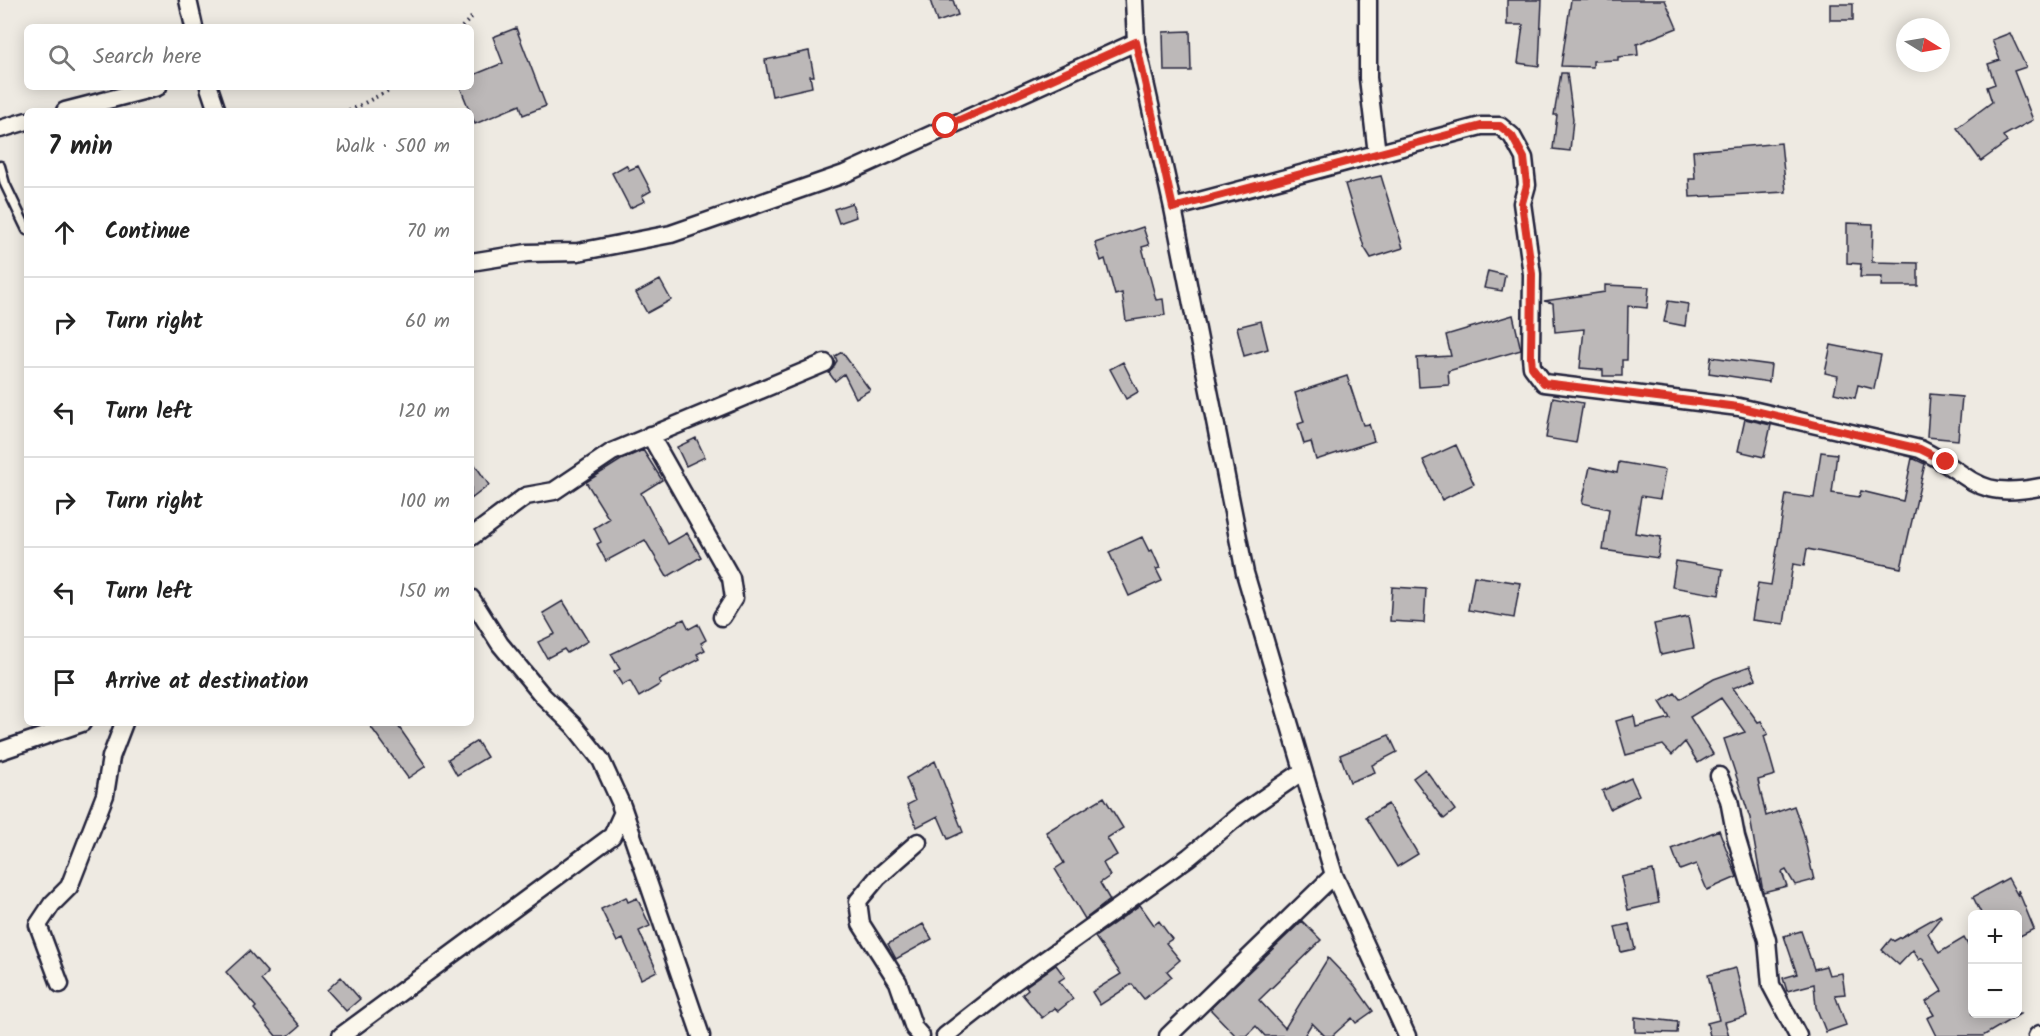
<!DOCTYPE html>
<html lang="en">
<head>
<meta charset="utf-8">
<style>
	body { margin:0; font-family:Kalam,sans-serif; background:#f6f6f6; color:#222 }
	.controls { position:absolute; right:18px; bottom:18px; display:grid; overflow:hidden; border-radius:9px; box-shadow:0 3px 15px #0003 }
	.controls button { width:54px; height:54px; display:grid; place-items:center; padding:0; border:0; border-bottom:2px solid #e0e0e0; background:#fff; color:#222; font:30px sans-serif }
	.compass { position:absolute; left:1896px; top:18px; width:54px; height:54px; border-radius:50%; background:#fff; box-shadow:0 3px 15px #0003; rotate:101deg }
	.stop { position:absolute; width:18px; height:18px; margin:-14px; border:4px solid #d93025; border-radius:50%; background:#fff }
	.stop.end { background:#d93025; border-color:#fff; box-shadow:0 2px 6px #0008 }
	.list { margin:0; padding:0; list-style:none }
	h2 { display:flex; justify-content:space-between; align-items:center; height:78px; margin:0; padding:0 24px; font-size:26px }
	h2 small { font-size:20px; font-weight:400; color:#767676 }
	.list li { display:grid; grid-template-columns:39px 1fr auto; gap:18px; align-items:center; box-sizing:border-box; height:90px; padding:0 24px; border-top:2px solid #e0e0e0 }
	.list b { display:block; font-size:22px; white-space:nowrap }
	.list em { font-size:20px; font-style:normal; color:#767676 }
	.icon { flex:none; width:33px; height:33px; fill:none; stroke:currentColor; stroke-width:2; stroke-linecap:round; stroke-linejoin:round }
	.map { position:relative; flex:none; width:2040px; height:1036px; overflow:hidden }
	.search { position:absolute; background:#fff; box-shadow:0 3px 15px #0003; left:24px; top:24px; width:450px; height:66px; display:flex; align-items:center; gap:15px; box-sizing:border-box; padding:0 21px; border-radius:9px; color:#767676; font-size:22px }
	.panel { position:absolute; background:#fff; box-shadow:0 3px 15px #0003; left:24px; top:108px; width:450px; height:618px; border-radius:9px }
	.map>svg:first-child { display:block }
</style>
</head>
<body>
<div class="map">
<svg width="2040" height="1036" viewBox="0 0 2040 1036">
	<rect width="100%" height="100%" fill="#eeeae2"/>
	<filter id="ink" filterUnits="userSpaceOnUse"><feTurbulence type="fractalNoise" baseFrequency=".0167" numOctaves="2"/><feDisplacementMap in="SourceGraphic" scale="12" xChannelSelector="R" yChannelSelector="G"/><feConvolveMatrix kernelMatrix="1 2 1 2 8 2 1 2 1" color-interpolation-filters="sRGB"/></filter>
	<g filter="url(#ink)">
		<path fill="#bcb8b8" stroke="#22223b" stroke-width="1.5" d="M930,0H953L958,15L937,22Z
			M1507,0H1542L1539,66L1518,63L1523,25H1507Z
			M1571,0H1665L1677,28L1637,44L1638,55L1618,57V60L1593,61V67L1561,66Z
			M1830,4H1853V20H1830Z
			M516,28L546,106L523,115L520,105L475,124L460,87H471V76L503,63L493,37Z
			M1190,31L1191,71H1164L1163,32Z
			M2010,33L2026,67L2014,71L2033,120L2003,136L2007,142L1981,161L1957,128L1992,102L1987,87L1995,84L1988,64L2000,60L1992,40Z
			M809,51L814,76H810L812,87L772,96L765,60Z
			M1561,73H1567L1573,119L1570,151L1553,149L1557,115H1554Z
			M1781,143L1786,192L1690,197L1689,179H1695L1693,151Z
			M626,165L629,170L638,166L651,191L642,196L645,201L630,208L612,173Z
			M1381,176L1403,248L1371,258L1364,247L1345,184Z
			M852,203L856,217L839,223L834,209Z
			M1847,223L1873,224L1872,262L1918,263V286H1881L1882,277H1860L1861,264L1847,263Z
			M1143,227L1149,245L1142,247L1156,300L1163,299L1165,315L1126,321L1122,293L1115,295L1105,259L1101,261L1095,243Z
			M1488,271L1505,275L1502,291L1484,288Z
			M660,280L671,300L647,313L636,293Z
			M1605,285L1649,287L1647,308L1628,306L1627,360H1622V376H1603V370L1580,368L1584,329L1555,332L1553,303L1544,301L1605,292Z
			M1668,301L1688,304L1685,326L1664,322Z
			M1513,315L1521,350L1448,371L1449,385L1419,387L1417,358L1451,356L1446,335Z
			M1261,321L1268,349L1244,356L1237,327Z
			M1831,345L1881,355L1874,389L1858,385L1855,398L1834,393L1838,376L1825,373Z
			M842,352L870,390L856,398L844,374L835,381L829,373L837,361L835,356Z
			M1711,357L1771,365L1769,382L1709,373Z
			M1123,362L1138,392L1126,399L1110,369Z
			M1347,376L1363,425L1369,424L1374,441L1316,460L1311,442L1304,444L1298,424L1304,422L1295,393Z
			M1930,394L1962,397L1958,440L1927,437Z
			M1553,397L1583,403L1576,443L1546,438Z
			M1745,419L1771,425L1764,457L1738,451Z
			M696,438L705,457L686,466L677,447Z
			M1456,445L1474,484L1442,500L1423,460Z
			M643,450L662,480L641,493L668,544L687,533L701,557L667,577L645,540L606,561L597,544L601,542L594,528L609,519L586,482L621,460Z
			M1821,452L1837,454L1832,493L1859,497L1861,491L1903,501L1912,458L1925,464L1901,568L1807,549L1804,566L1793,564L1784,624L1752,620L1755,602H1757L1755,601L1758,583L1771,585L1786,494L1814,498Z
			M471,459L489,485L471,499Z
			M1619,462L1665,470L1660,499L1641,496L1635,533L1661,537L1658,558L1603,550L1609,509L1582,503L1590,467L1617,473Z
			M1142,537L1149,551L1152,550L1160,568L1156,569L1162,581L1129,596L1109,552Z
			M1676,561L1723,569L1719,595L1672,587Z
			M1474,576L1520,583L1514,618L1468,610Z
			M1392,587L1426,589L1424,623L1390,621Z
			M563,601L588,641L567,653L564,649L547,658L538,642L555,634L543,613Z
			M1688,617L1694,648L1661,655L1654,624Z
			M684,619L689,629L698,624L706,640L701,643L705,650L697,654L700,659L659,680L661,684L639,697L630,681L622,685L614,672L620,669L611,654Z
			M1750,666L1756,679L1733,688L1758,722L1761,721L1768,734L1764,736L1775,775L1758,780L1766,816L1794,806L1803,832L1814,880L1795,885L1786,870L1782,872L1787,886L1763,892L1750,818L1724,739L1745,732L1721,698L1690,717L1713,754L1698,763L1685,742L1672,755L1663,745L1626,755L1616,721L1634,716L1636,727L1670,718L1660,702L1675,693L1680,699L1714,679Z
			M368,723H396L426,766L408,778Z
			M1389,735L1397,752L1372,765L1375,772L1350,782L1340,755Z
			M477,741L487,757L457,775L448,759Z
			M935,761L963,832L948,839L938,816L917,827L907,805L915,801L906,778Z
			M1425,769L1455,810L1444,819L1413,778Z
			M1631,778L1639,795L1610,809L1602,791Z
			M1104,797L1123,828L1107,838L1117,855L1103,863L1110,876L1100,883L1110,900L1085,919L1055,869L1064,863L1046,832Z
			M1388,804L1418,854L1397,867L1366,817Z
			M1719,830L1737,877L1707,890L1696,864L1680,870L1672,849Z
			M1653,870L1659,903L1628,910L1621,877Z
			M2008,878L2018,896V890L2034,929L2018,937V915H1982L1973,897Z
			M626,897L628,902L637,898L650,926L639,931L657,971L641,979L623,939L617,942L601,909Z
			M1140,905L1154,925L1159,921L1172,939L1166,943L1180,960L1167,971L1172,977L1144,999L1132,984L1100,1005L1092,992L1121,974L1095,937Z
			M1940,915L1941,917L1928,933L1939,953L1964,938L1972,952V1014H2020L1983,1036H1936L1927,1018L1934,1015L1926,1002L1942,991L1922,958L1919,960L1913,950L1899,965L1882,950L1891,939L1894,941Z
			M1302,921L1321,940L1259,1000L1285,1028L1328,958L1355,986L1373,1011L1356,1023L1352,1018L1332,1036H1325L1312,1023L1304,1036H1265L1256,1026L1246,1036H1236L1210,1009Z
			M923,924L932,939L896,959L888,944Z
			M1629,924L1635,949L1621,952L1615,927Z
			M1801,931L1814,969L1826,966L1829,975L1842,973L1845,994L1835,995L1846,1025L1826,1032L1816,1007L1814,984L1787,991L1783,978L1797,974L1784,936Z
			M249,951L268,973L261,980L300,1026L288,1036H276L254,1009L256,1007L226,972Z
			M1056,965L1065,977L1059,981L1073,999L1058,1011L1055,1008L1042,1018L1022,994L1028,989L1026,986Z
			M1736,968L1747,1016L1725,1022L1729,1036H1710L1707,1023L1719,1020L1708,975Z
			M341,977L360,999L346,1011L327,990Z
			M1635,1017L1678,1022L1677,1033L1635,1032Z"/>
		<g fill="none" stroke-linecap="round" stroke-linejoin="round">
			<g stroke="#22223b" stroke-width="13">
				<path id="service" d="M0,166L5,184L27,230"/>
			</g>
			<g stroke="#22223b" stroke-width="21">
				<path id="minor" d="M188,0L194,27
					M1134,0L1136,42L1173,208L1245,573L1334,875L1407,1036
					M1368,0V78L1377,154
					M209,87L217,111
					M65,111L158,87
					M0,129L27,121
					M1173,208L1481,126H1500L1512,136L1524,158L1527,185L1522,203L1532,274L1531,357L1532,367L1544,383L1739,407L1920,449C1974,475 1973,500 2040,487
					M471,262L527,253L578,252L671,234L844,174L1136,42
					M650,435L731,578L734,598L722,617
					M471,537L526,496L554,491L612,452L825,363
					M471,598L500,644L543,696L574,726L601,760L622,806L701,1036
					M0,751L82,723
					M1719,776L1729,800L1736,837L1767,940L1771,985L1798,1036
					M918,842L878,877L858,901L861,924L898,982L914,1028L921,1036
					M60,984L38,925L52,904L69,887L105,795L111,757L124,723
					M341,1036L612,836L623,812L621,807
					M945,1036L1014,982L1189,857L1242,813L1303,771
					M1168,1036L1334,875
					M2037,1036L2040,1034"/>
			</g>
			<path stroke="#22223b" stroke-width="4" stroke-dasharray="1.5 4.5" stroke-linecap="butt" d="M462,27L473,16
				M349,111L395,87"/>
			<use href="#service" stroke="#fbf7ec" stroke-width="8"/>
			<use href="#minor" stroke="#fbf7ec" stroke-width="16"/>
		</g>
	</g>
	<g fill="none" stroke-linecap="round" stroke-linejoin="round" filter="url(#ink)">
		<path stroke="#d93025" stroke-width="8" d="M946,126L1136,42L1173,208L1481,126H1500L1512,136L1524,158L1527,185L1522,203L1532,274L1531,357L1532,367L1544,383L1738,407L1920,449L1946,462"/>
	</g>
</svg>
<div class="controls">
<button>+</button>
<button>−</button>
</div>
<svg class="compass" viewBox="-18 -18 36 36"><path d="M0-13l5 13h-10z" fill="#e53935"/><path d="M0 13l5-13h-10z" fill="#767676"/></svg>
<div class="stop" style="left:946px;top:126px"></div>
<div class="stop end" style="left:1946px;top:462px"></div>
<div class="search"><svg class="icon" aria-label="search" viewBox="0 0 24 24"><circle cx="10" cy="10" r="6"/><path d="M15 15l6 6"/></svg>Search here</div>
<section class="panel">
<h2>7 min<small>Walk · 500 m</small></h2>
<ul class="list">
<li><svg class="icon" aria-label="ahead" viewBox="0 0 24 24"><path d="M12 20V5M6 11l6-6 6 6"/></svg><div><b>Continue</b></div><em>70 m</em></li>
<li><svg class="icon" aria-label="right" viewBox="0 0 24 24"><path d="M7 20v-9h11M14 6l5 5-5 5"/></svg><div><b>Turn right</b></div><em>60 m</em></li>
<li><svg class="icon" aria-label="left" viewBox="0 0 24 24"><path d="M17 20v-9H6M10 6l-5 5 5 5"/></svg><div><b>Turn left</b></div><em>120 m</em></li>
<li><svg class="icon" aria-label="right" viewBox="0 0 24 24"><path d="M7 20v-9h11M14 6l5 5-5 5"/></svg><div><b>Turn right</b></div><em>100 m</em></li>
<li><svg class="icon" aria-label="left" viewBox="0 0 24 24"><path d="M17 20v-9H6M10 6l-5 5 5 5"/></svg><div><b>Turn left</b></div><em>150 m</em></li>
<li><svg class="icon" aria-label="arrive" viewBox="0 0 24 24"><path d="M6 21V4h12l-3 4 3 4H6"/></svg><div><b>Arrive at destination</b></div></li>
</ul>
</section>
</div>
</body>
</html>
